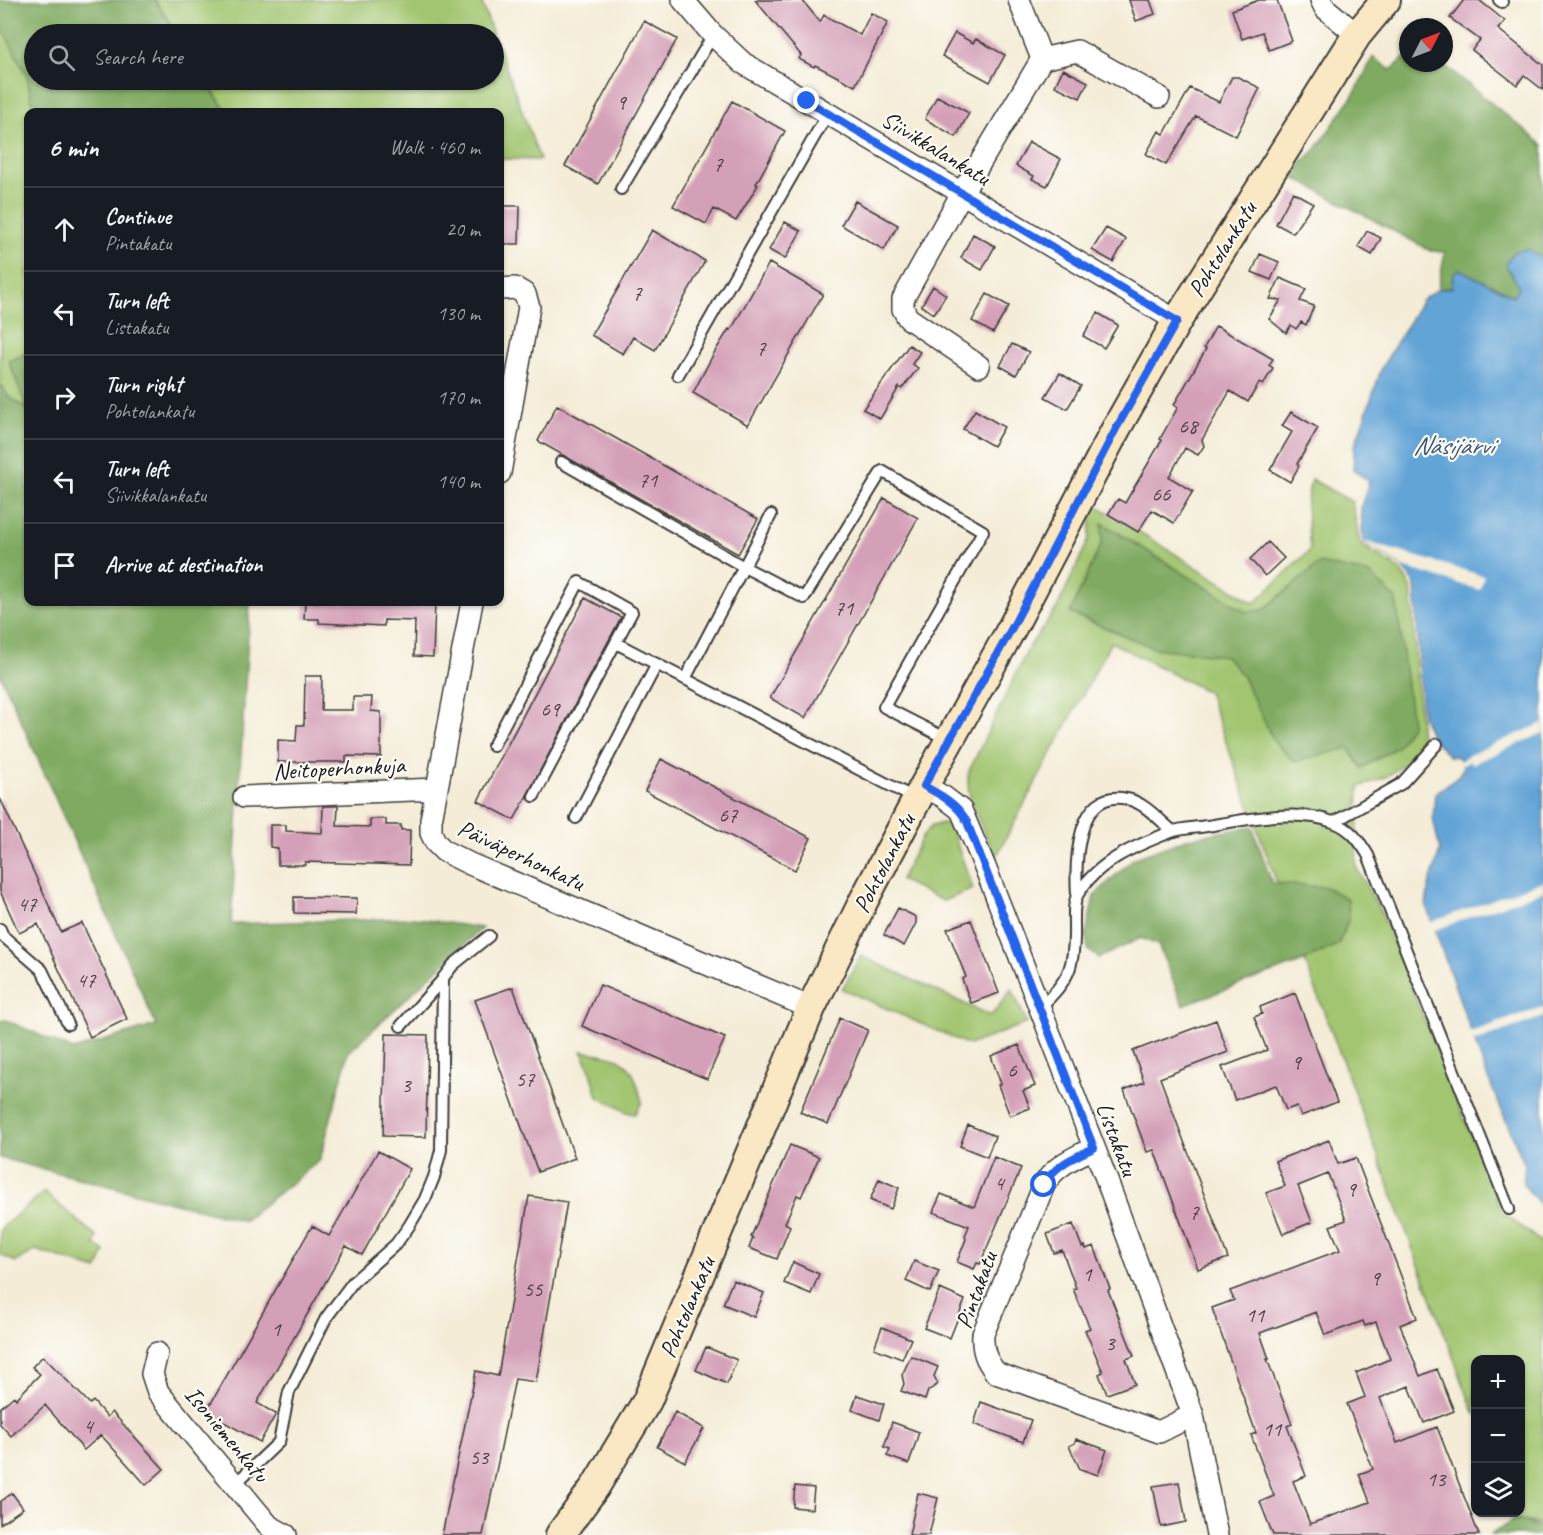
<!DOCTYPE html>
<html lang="en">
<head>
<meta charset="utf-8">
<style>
	body { margin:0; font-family:Caveat,sans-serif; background:#242831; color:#f1f3f6 }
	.controls { position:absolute; right:18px; bottom:18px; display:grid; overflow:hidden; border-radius:12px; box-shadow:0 2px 4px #0004 }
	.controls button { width:54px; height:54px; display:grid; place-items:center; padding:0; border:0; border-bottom:2px solid #363941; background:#171b24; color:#f1f3f6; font:30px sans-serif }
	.compass { position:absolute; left:1399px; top:18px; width:54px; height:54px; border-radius:50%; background:#171b24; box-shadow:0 2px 4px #0004; rotate:48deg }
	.stop { position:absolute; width:18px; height:18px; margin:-14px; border:4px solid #2563eb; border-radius:50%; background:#fff }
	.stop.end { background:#2563eb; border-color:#fff; box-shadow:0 2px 6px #0008 }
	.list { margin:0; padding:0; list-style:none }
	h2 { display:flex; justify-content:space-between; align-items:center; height:78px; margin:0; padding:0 24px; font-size:26px }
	h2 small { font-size:20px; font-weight:400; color:#9ea1a6 }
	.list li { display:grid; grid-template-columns:39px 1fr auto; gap:18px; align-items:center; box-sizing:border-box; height:84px; padding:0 24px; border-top:2px solid #363941 }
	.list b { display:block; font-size:22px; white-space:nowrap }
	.list p { margin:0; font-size:20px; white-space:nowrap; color:#9ea1a6 }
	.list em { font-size:20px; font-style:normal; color:#9ea1a6 }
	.icon { flex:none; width:33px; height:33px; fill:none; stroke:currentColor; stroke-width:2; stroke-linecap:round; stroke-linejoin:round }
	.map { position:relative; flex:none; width:1543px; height:1535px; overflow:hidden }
	.search { position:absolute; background:#171b24; box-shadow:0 2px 4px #0004; left:24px; top:24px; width:480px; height:66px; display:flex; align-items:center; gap:15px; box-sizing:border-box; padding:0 21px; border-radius:33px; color:#9ea1a6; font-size:22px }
	.panel { position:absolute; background:#171b24; box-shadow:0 2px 4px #0004; left:24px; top:108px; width:480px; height:498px; border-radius:12px }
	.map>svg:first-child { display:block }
</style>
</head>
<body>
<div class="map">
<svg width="1543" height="1535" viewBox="0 0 1543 1535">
	<rect width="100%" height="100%" fill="#fdfcf7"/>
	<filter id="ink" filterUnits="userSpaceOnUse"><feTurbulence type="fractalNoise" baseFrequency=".0167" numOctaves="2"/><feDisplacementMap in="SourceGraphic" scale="12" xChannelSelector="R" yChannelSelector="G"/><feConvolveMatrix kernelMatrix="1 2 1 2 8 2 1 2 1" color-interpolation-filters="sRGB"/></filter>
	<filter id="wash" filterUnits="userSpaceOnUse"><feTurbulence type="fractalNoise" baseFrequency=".008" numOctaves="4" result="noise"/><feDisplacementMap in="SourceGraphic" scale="24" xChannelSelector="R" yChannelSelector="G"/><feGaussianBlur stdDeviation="1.35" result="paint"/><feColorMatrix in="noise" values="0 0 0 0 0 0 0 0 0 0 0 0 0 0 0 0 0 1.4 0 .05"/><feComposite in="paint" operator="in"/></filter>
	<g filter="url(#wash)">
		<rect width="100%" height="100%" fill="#f4ecd7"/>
		<path fill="#a1c56f" stroke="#5e7046" stroke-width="1.5" d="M155,0H481L493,34H177Z
			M0,24L27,76L34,112H28V353L9,361L28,411L8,396L0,384Z
			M494,35L540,160L500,159V112H227L205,80H494Z
			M1311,479L1352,502L1360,544L1400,570L1411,587L1421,740L1413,757L1386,777L1359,787L1356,867L1382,914L1502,1212L1541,1242L1543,1254V1481C1539,1496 1543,1509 1543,1525L1515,1519L1512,1513L1520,1512V1360H1476L1475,1415L1308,969L1208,692L1111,642L996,857C985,833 963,797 969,771L1029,647L1057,608L1089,539L1093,503L1254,603L1310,550L1306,506Z
			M942,823L947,824L952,830L973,889L943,901L900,880L924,834L932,826Z
			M861,956L991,1016L1012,989L1027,1023L969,1045L842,989Z
			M582,1051C625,1058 631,1058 642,1102L635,1114L629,1113L598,1097L591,1072Z
			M44,1192L97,1237L94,1244L105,1252L97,1270L36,1250L16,1262L0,1255V1229Z"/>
		<path fill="#80aa62" stroke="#4e633f" stroke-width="1.5" d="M0,0H155L177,34H34V80H205L227,112H34L27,76L0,24Z
			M1408,55V63H1442L1543,145V259L1528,249L1519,288L1513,296L1491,284L1438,289L1445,252L1431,251L1289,175L1316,149L1356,91L1373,57L1391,70Z
			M28,353V602H250L231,924L413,918L482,928L348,1053L320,1160L244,1221L0,1158V1021L6,1020L73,1050L156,1025L0,674V384L8,396L28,410L9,361Z
			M1102,523L1246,612L1263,610L1320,563L1370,574L1396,599L1412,724L1397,747L1362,768L1348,748L1295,762L1275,743L1242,675L1225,656L1154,648L1070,613L1102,542Z
			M1252,826L1272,883L1325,887L1348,899L1349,918L1339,944L1301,962L1183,1005L1158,945L1141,938L1099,958L1088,950L1086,935L1094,896L1133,859L1189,838Z
			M1515,1519L1543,1528V1535H1490Z"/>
		<path fill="#63a4d7" stroke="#40607a" stroke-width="1.5" d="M1528,249L1543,259V1208L1523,1184L1525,1165L1487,1076L1426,906L1429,886L1440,851L1433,818L1435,793L1457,778L1463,768L1459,757L1449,756L1431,737L1422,716L1415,584L1403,567L1363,541L1361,507L1369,481L1353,470L1354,448L1382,367L1422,300L1438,289L1452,288L1453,274L1459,269L1513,296L1519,287L1506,265L1513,252Z"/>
		<path fill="#f4ecd7" d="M1363,541L1484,576L1480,590L1403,567Z
			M1543,723V733L1472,764L1471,761L1459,767L1458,762L1469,755Z
			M1543,881V891L1432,931L1429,923Z
			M1543,1007V1017L1472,1042L1468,1033Z"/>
		<g id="blocks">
			<path fill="#d4a0b8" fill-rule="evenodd" d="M755,0H802L820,22L824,15L860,35L871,13L888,22L855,86L815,65L814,67L799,59L801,55Z
				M1129,0H1150L1155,14L1136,21Z
				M1259,0H1277L1292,41L1269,50L1262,32L1242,39L1232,10Z
				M1464,0H1479L1505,21L1498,29L1543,65V90L1524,75L1517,85L1472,50L1480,40L1450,18Z
				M644,21L677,39L598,184L565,166Z
				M955,33L973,43L976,39L1005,55L990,82L942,56Z
				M1063,69L1088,82L1080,98L1055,86Z
				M1232,77H1238L1260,88L1236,136L1196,116L1166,165L1146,154L1159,131L1164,134L1190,88L1219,102Z
				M937,96L969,113L956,137L925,119Z
				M732,101L785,131L756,184L758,185L736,221L714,209L706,224L673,206Z
				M1029,142L1061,159L1047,186L1032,179L1034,176L1016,166Z
				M1293,192L1313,203L1293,233L1276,224Z
				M855,201L898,225L884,250L841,225Z
				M500,206H520L519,244H500Z
				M785,222L801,231L785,259L769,250Z
				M1106,228L1126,239L1113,262L1092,250Z
				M652,230L705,261L655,350L633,337L623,354L591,335Z
				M1367,231L1381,238L1372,255L1358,247Z
				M973,234L995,246L982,270L961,258Z
				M1260,254L1279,262L1271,280L1252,272Z
				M769,263L823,294L748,425L693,393L714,353L729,329L731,330Z
				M1280,278L1306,289L1300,301L1314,306L1306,325L1301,322L1296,329L1291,325L1286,333L1269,319L1281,300L1270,299Z
				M933,286L946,295L934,314L921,306Z
				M987,294L1009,306L993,333L972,321Z
				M1098,313L1118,325L1104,348L1083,336Z
				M1216,326L1273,359L1269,365L1273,368L1263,385L1259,383L1248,402L1230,391L1202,440L1204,446L1198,455L1185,448L1169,477L1193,491L1174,523L1152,510L1138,532L1108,514L1118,499L1125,503L1162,440L1160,439L1178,407L1174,405L1206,349L1204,348Z
				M1012,344L1029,352L1016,375L1000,366Z
				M909,345L920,352L912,364L918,368L902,389L899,387L880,419L863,409Z
				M1060,373L1081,386L1067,409L1045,397Z
				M557,405L758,519L738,554L538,441Z
				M975,410L1004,427L993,446L963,429Z
				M1291,412L1318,428L1297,464L1299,466L1290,482L1270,470L1292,432L1282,426Z
				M884,498L918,518L805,718L770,698Z
				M1268,542L1284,558L1265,576L1250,559Z
				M585,598L621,617L514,820L478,801Z
				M305,602H435L433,657L414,656L415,621L384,620V626L319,623V619H304Z
				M305,676H322L321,710H353V697H372L371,711L381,712V757L346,756V762H278V740L296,741L297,725H304Z
				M661,759L811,838L795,870L645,791Z
				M0,798L61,932L82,923L127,1019L90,1037L38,924L19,933L0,891Z
				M323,806H338L337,826L370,827V819H386V825H401V830H410L409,865L305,862V865H278V848L270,847V825H286V831L322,833Z
				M294,897L357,898L356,914L294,913Z
				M898,908L916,917V923L904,946L884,935Z
				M971,920L999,993L971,1003L962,979L966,977L947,929Z
				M600,985L725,1038L707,1079L582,1026Z
				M513,987L575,1158L538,1172L475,1000Z
				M1295,993L1337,1102L1301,1116L1297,1106L1286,1110L1276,1085L1235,1100L1222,1067L1267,1050L1254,1017L1262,1014L1260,1007Z
				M840,1018L868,1030L828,1124L800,1112Z
				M1216,1020L1228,1052L1160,1078L1228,1258L1198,1269L1154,1150L1147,1152L1124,1090L1144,1082L1133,1051Z
				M386,1034L428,1035L426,1137L383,1136Z
				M1019,1045L1035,1086L1023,1091L1030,1108L1010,1116L998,1085L1001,1084L991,1056Z
				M968,1125L995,1136L987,1157L960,1146Z
				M1329,1140L1338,1164L1356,1158L1417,1318L1400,1325L1420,1376L1437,1369L1454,1411L1424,1423L1409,1386L1380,1398L1397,1443L1437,1427L1479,1535H1273L1260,1502L1274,1496L1251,1435L1256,1433L1212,1308L1234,1300L1230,1291L1340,1250L1330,1226L1346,1220L1328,1174L1298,1186L1312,1222L1283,1234L1266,1193L1285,1186L1275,1161ZM1316,1312L1325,1335L1363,1321L1365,1326L1376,1322L1390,1359L1356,1373L1365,1397L1347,1404L1373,1469L1359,1474L1370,1502L1310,1524L1293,1481L1306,1476L1287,1426L1292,1424L1267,1359H1269L1260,1333Z
				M790,1145L819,1157L801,1197L797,1195L785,1223L790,1226L777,1259L749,1248L753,1238L751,1237Z
				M378,1151L410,1169L362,1255L346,1246L257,1403L276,1414L260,1442L206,1412L312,1226L329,1236Z
				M994,1157L1021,1168L980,1264L977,1263L974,1269L957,1262L966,1239L965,1236L969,1226L933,1212L941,1194L974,1207Z
				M879,1179L899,1188L891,1209L870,1200Z
				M529,1196L567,1202L536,1382L515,1379L483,1535H442L476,1371L498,1376Z
				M1073,1224L1082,1247L1085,1246L1086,1249L1094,1246L1110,1289L1108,1290L1134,1356L1126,1359L1135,1384L1107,1394L1099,1374L1103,1372L1085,1330L1090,1328L1073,1289L1076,1288L1062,1250L1054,1253L1047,1234Z
				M914,1261L939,1271L930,1292L906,1281Z
				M793,1262L819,1274L811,1294L784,1283Z
				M733,1280L764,1293L754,1317L723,1304Z
				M940,1289L965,1300L950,1338L924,1328Z
				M882,1327L911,1339L902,1359L874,1348Z
				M706,1347L737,1360L727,1384L696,1370Z
				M43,1356L90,1404L93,1401L107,1417L112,1412L164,1469L146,1485L101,1435L84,1450L45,1405L11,1436L0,1424V1408L14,1396L16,1399L40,1374L32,1367Z
				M911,1356L938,1367L934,1376L938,1384L928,1391L925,1400L901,1391L904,1384L902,1375Z
				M857,1395L884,1404L879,1420L852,1410Z
				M981,1402L1031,1420L1023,1442L974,1424Z
				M675,1412L704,1428L685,1462L657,1447Z
				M892,1422L919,1432L909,1464L887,1456L890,1449L884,1447Z
				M1076,1439L1107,1450L1098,1475L1080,1469L1069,1446L1075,1443Z
				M1179,1482L1186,1522L1161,1527L1153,1486Z
				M795,1486L814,1488L812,1509L793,1507Z
				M12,1493L23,1508L0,1524V1502Z
				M918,1493L938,1498L929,1535H909Z"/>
		</g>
	</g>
	<g filter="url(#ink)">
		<use href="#blocks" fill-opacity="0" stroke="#3c3b38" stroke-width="1.5"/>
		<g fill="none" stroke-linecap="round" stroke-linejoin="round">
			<g stroke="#3c3b38" stroke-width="14">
				<path id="service" d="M1499,0L1502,2
					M621,189L713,35
					M678,375L828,113
					M561,462L744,567L804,598L882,471L983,531L884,707L949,740
					M616,643L916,799
					M685,679L771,515
					M493,746L579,582L632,612L534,796
					M576,818L657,664
					M1334,822L1401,784L1437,744
					M1077,895C1075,863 1076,787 1127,799C1144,802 1160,821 1173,831
					M0,929L3,936L42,970L68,1024
					M1039,1008C1070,980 1075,966 1074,925C1074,915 1073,902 1078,894C1098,861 1137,845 1171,832C1182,828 1195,828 1207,826C1244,820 1297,808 1333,822C1350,828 1359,840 1368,855L1509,1209
					M401,1026L443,979
					M235,1484L279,1442L289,1392L326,1318L353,1282L396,1244L409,1226L425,1199L434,1177L441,1150L443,978L453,965L489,936"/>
			</g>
			<g stroke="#3c3b38" stroke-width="24">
				<path id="minor" d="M683,0L713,35L743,63L1177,321
					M1321,0L1325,8L1357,35
					M1042,59L1077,51L1159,97
					M500,289L515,288L525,294L529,307L500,473
					M979,366L908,318L903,309V299L962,193L1042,59L1019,0
					M472,602L431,820V833L436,843L444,851L470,864L811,1008
					M924,786L944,797L961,810L985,867L1106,1178L1193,1415L1217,1535
					M244,797L436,789
					M1094,1148C1075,1157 1054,1166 1044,1185L983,1334C982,1351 986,1360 996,1373L1159,1432L1193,1415
					M157,1353L152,1374L158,1392L269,1526L286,1535"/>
			</g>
			<g stroke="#3c3b38" stroke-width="32">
				<path id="secondary" d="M560,1535L595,1487L647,1401L811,1008L864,900L924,786L1013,626L1117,427L1177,321L1357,35L1386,0"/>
			</g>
			<use href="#service" stroke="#fff" stroke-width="10"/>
			<use href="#minor" stroke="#fff" stroke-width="21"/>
			<use href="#secondary" stroke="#fae7c3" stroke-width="28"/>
		</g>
	</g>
	<g fill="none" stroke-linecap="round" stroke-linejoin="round" filter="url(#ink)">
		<path stroke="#2563eb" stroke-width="8" d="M807,101L1177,321L1117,427L1013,626L924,786C941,795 958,804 967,822L1094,1148C1075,1157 1054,1165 1044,1185"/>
	</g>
	<g text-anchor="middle" stroke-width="4.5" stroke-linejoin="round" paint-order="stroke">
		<g font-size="21" fill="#4a3d43">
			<text x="621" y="109">9</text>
			<text x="718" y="171">7</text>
			<text x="637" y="300">7</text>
			<text x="761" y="355">7</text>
			<text x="1188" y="433">68</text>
			<text x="648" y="487">71</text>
			<text x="1161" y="501">66</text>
			<text x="844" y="615">71</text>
			<text x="550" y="716">69</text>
			<text x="728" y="822">67</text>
			<text x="27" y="911">47</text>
			<text x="86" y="987">47</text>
			<text x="1296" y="1069">9</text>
			<text x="1012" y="1077">6</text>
			<text x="525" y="1086">57</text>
			<text x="406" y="1092">3</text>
			<text x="999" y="1190">4</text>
			<text x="1351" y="1196">9</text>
			<text x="1194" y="1219">7</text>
			<text x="1087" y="1281">1</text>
			<text x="1375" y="1285">9</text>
			<text x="533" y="1296">55</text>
			<text x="1255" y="1322">11</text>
			<text x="276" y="1336">1</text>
			<text x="1110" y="1350">3</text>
			<text x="88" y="1433">4</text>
			<text x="1272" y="1436">11</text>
			<text x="479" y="1464">53</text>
			<text x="1436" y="1486">13</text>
		</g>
		<g font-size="24" fill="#1c1c1c" stroke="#fdfcf7">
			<text transform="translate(936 148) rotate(31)" y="8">Siivikkalankatu</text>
			<text transform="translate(1222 249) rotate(-58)" y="8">Pohtolankatu</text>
			<text transform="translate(339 768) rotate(-3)" y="8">Neitoperhonkuja</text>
			<text transform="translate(521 855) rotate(25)" y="8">Päiväperhonkatu</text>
			<text transform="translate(884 863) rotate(-63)" y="8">Pohtolankatu</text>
			<text transform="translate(1117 1139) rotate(69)" y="8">Listakatu</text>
			<text transform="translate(976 1290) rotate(-70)" y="8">Pintakatu</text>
			<text transform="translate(687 1307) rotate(-67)" y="8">Pohtolankatu</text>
			<text transform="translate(227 1434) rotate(50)" y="8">Isoniemenkatu</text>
		</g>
		<g font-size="26" font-style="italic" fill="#3c5970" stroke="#fdfcf7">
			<text x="1453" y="454">Näsijärvi</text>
		</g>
	</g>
</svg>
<div class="controls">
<button>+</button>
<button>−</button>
<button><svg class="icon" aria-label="layers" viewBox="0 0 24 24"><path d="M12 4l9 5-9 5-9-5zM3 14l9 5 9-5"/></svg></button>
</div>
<svg class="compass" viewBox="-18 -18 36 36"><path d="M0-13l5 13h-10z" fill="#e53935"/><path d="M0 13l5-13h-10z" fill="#9ea1a6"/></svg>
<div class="stop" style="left:1044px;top:1185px"></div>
<div class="stop end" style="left:807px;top:101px"></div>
<div class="search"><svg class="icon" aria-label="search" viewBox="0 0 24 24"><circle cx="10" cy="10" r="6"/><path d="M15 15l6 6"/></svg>Search here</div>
<section class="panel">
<h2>6 min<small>Walk · 460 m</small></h2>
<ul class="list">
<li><svg class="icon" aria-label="ahead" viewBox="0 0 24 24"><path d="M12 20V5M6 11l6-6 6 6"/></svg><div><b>Continue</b><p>Pintakatu</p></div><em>20 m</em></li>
<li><svg class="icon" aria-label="left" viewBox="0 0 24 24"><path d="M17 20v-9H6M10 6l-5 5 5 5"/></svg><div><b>Turn left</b><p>Listakatu</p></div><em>130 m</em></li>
<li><svg class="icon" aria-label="right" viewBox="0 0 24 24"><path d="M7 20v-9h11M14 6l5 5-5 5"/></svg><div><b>Turn right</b><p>Pohtolankatu</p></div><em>170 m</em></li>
<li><svg class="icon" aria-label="left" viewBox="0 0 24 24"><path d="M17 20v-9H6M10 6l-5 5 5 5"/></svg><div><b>Turn left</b><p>Siivikkalankatu</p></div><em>140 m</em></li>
<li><svg class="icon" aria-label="arrive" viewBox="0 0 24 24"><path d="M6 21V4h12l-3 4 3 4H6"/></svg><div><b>Arrive at destination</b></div></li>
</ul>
</section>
</div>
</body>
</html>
